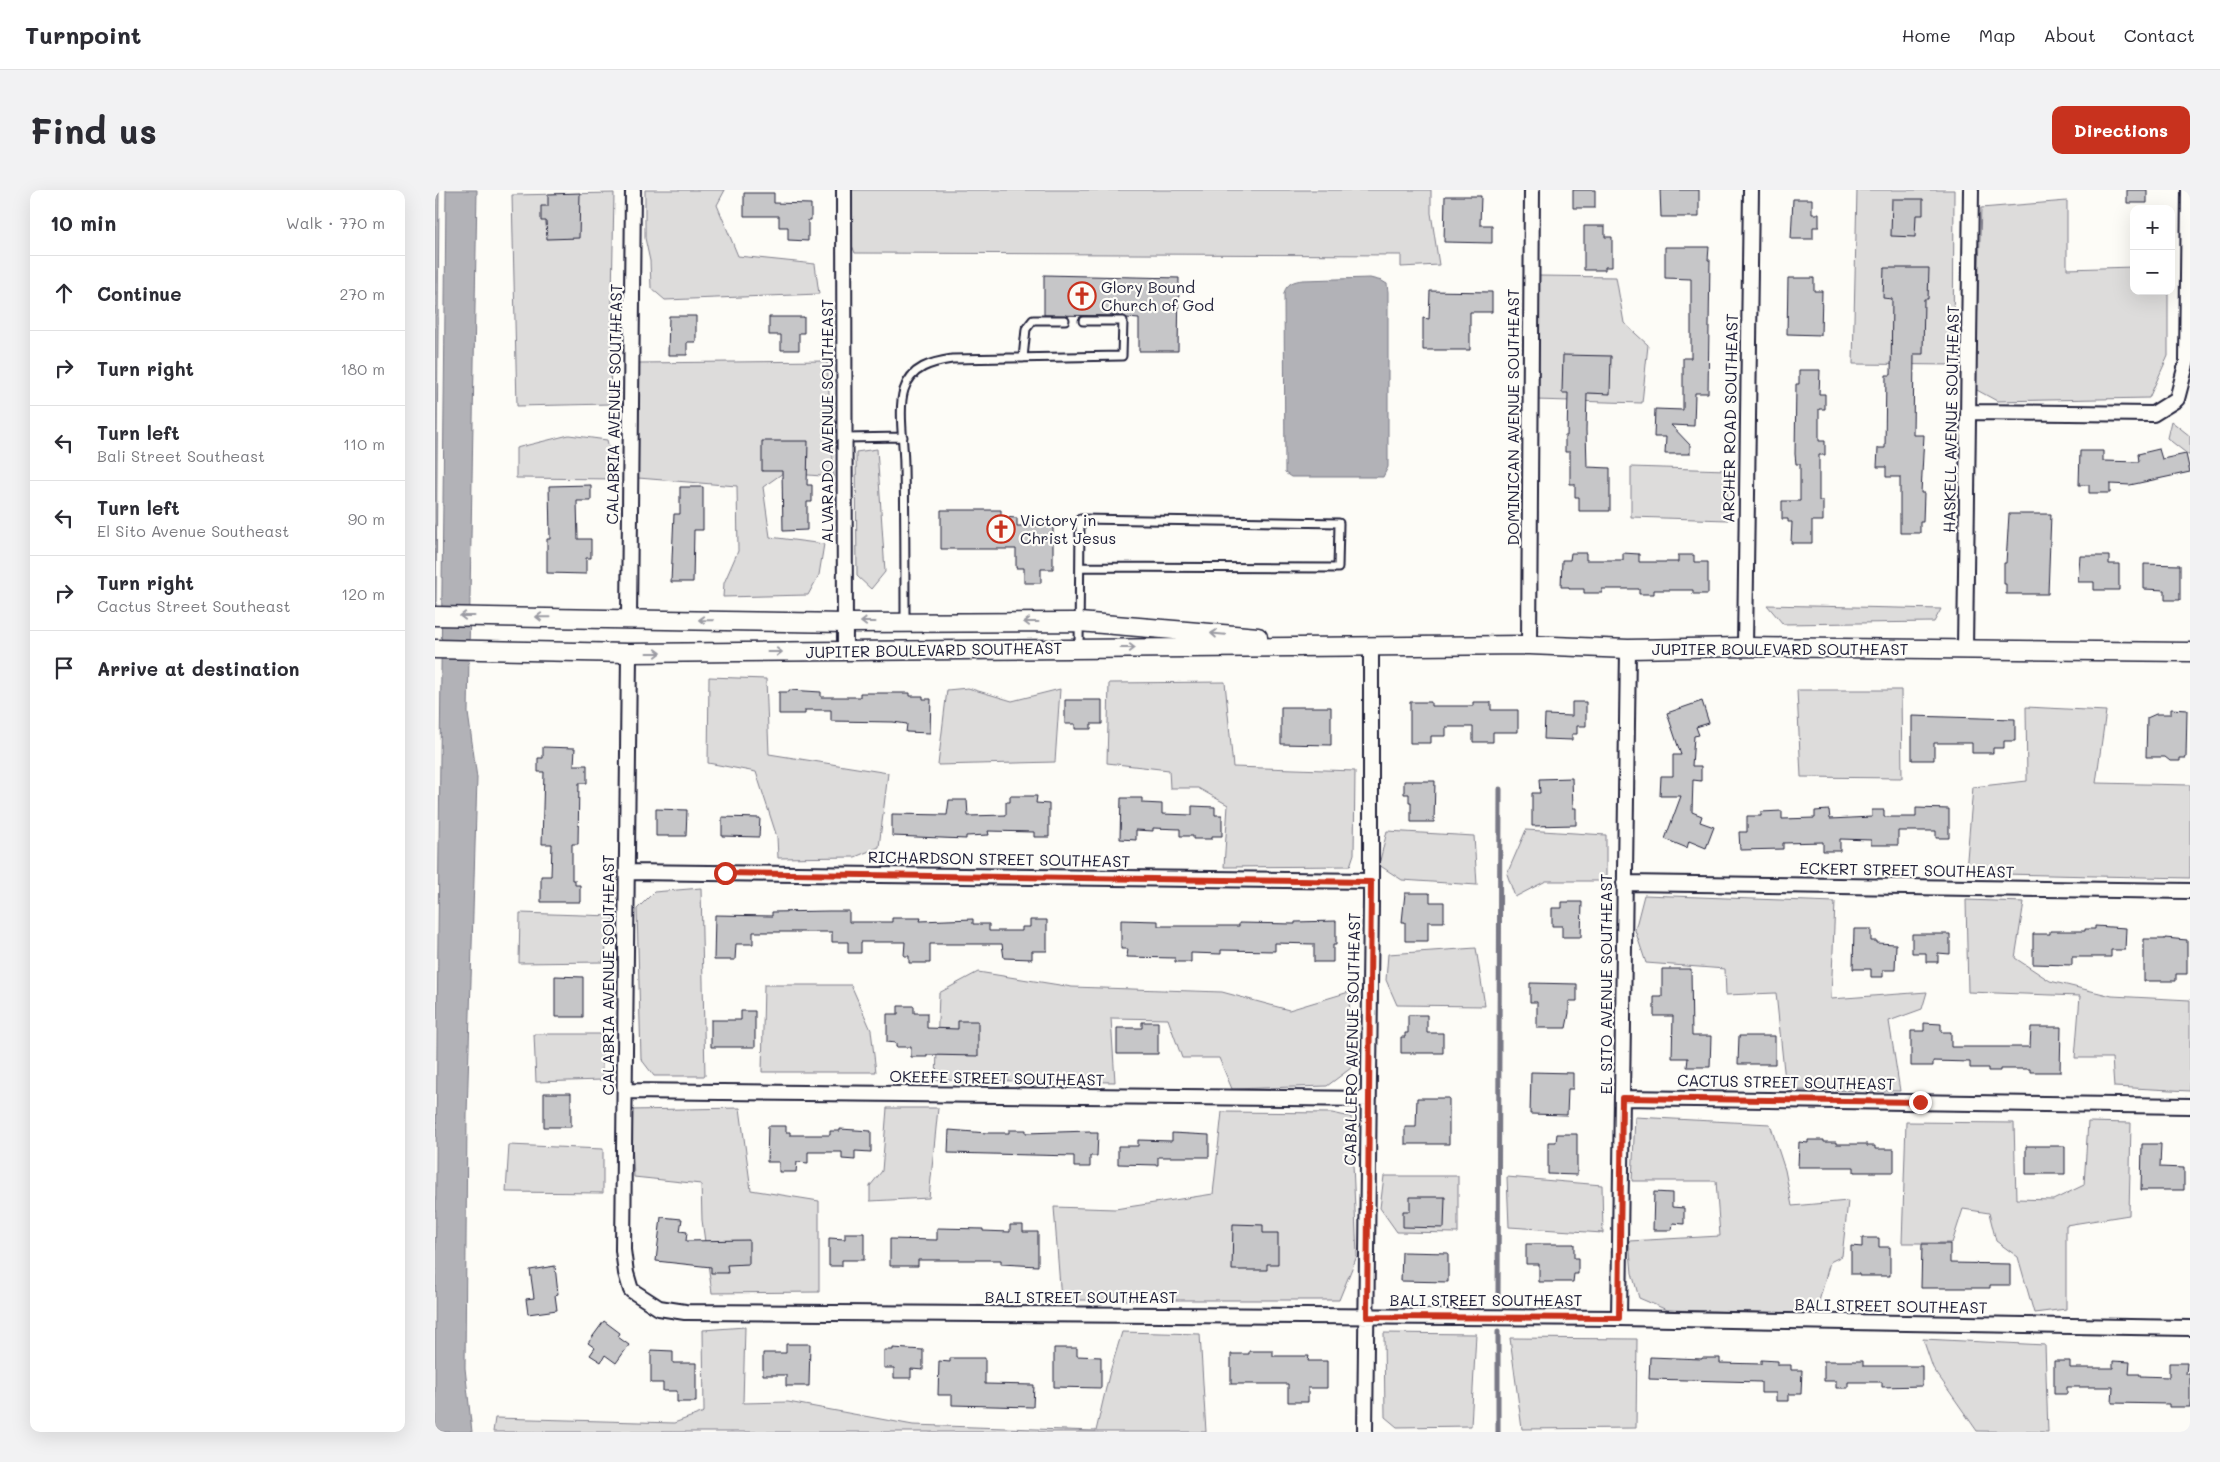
<!DOCTYPE html>
<html lang="en">
<head>
<meta charset="utf-8">
<style>
	body { margin:0; font-family:Mali,sans-serif; background:#f2f2f3; color:#2b2b33 }
	.controls { position:absolute; right:15px; top:15px; display:grid; overflow:hidden; border-radius:10px; box-shadow:0 5px 20px #0002 }
	.controls button { width:45px; height:45px; display:grid; place-items:center; padding:0; border:0; border-bottom:1px solid #e1e1e2; background:#fff; color:#2b2b33; font:25px sans-serif }
	.stop { position:absolute; width:15px; height:15px; margin:-11px; border:4px solid #c8321e; border-radius:50%; background:#fff }
	.stop.end { background:#c8321e; border-color:#fff; box-shadow:0 1px 5px #0008 }
	.list { margin:0; padding:0; list-style:none }
	h2 { display:flex; justify-content:space-between; align-items:center; height:65px; margin:0; padding:0 20px; font-size:21px }
	h2 small { font-size:16px; font-weight:400; color:#7c7c81 }
	.list li { display:grid; grid-template-columns:32px 1fr auto; gap:15px; align-items:center; box-sizing:border-box; height:75px; padding:0 20px; border-top:1px solid #e1e1e2 }
	.list b { display:block; font-size:19px; white-space:nowrap }
	.list p { margin:0; font-size:16px; white-space:nowrap; color:#7c7c81 }
	.list em { font-size:16px; font-style:normal; color:#7c7c81 }
	.icon { flex:none; width:28px; height:28px; fill:none; stroke:currentColor; stroke-width:2; stroke-linecap:round; stroke-linejoin:round }
	.map { position:relative; flex:none; width:1755px; height:1242px; overflow:hidden; border-radius:10px }
	header { display:flex; align-items:center; gap:30px; box-sizing:border-box; height:70px; padding:0 25px; background:#fff; border-bottom:1px solid #e1e1e2 }
	header strong { font-size:24px }
	nav { display:flex; gap:28px; margin-inline-start:auto; font-size:18px }
	.intro { display:flex; align-items:center; justify-content:space-between; box-sizing:border-box; height:120px; padding:0 30px }
	h1 { margin:0; font-size:35px }
	.button { padding:12px 22px; border-radius:10px; background:#c8321e; color:#fff; font-size:18px; font-weight:700 }
	main { display:flex; gap:30px; padding:0 30px }
	aside { flex:1; background:#fff; border-radius:10px; box-shadow:0 5px 20px #0002 }
	.map>svg:first-child { display:block }
</style>
</head>
<body>
<header>
<strong>Turnpoint</strong>
<nav><a>Home</a><a>Map</a><a>About</a><a>Contact</a></nav>
</header>
<div class="intro"><h1>Find us</h1><a class="button">Directions</a></div>
<main>
<aside>
<h2>10 min<small>Walk · 770 m</small></h2>
<ul class="list">
<li><svg class="icon" aria-label="ahead" viewBox="0 0 24 24"><path d="M12 20V5M6 11l6-6 6 6"/></svg><div><b>Continue</b></div><em>270 m</em></li>
<li><svg class="icon" aria-label="right" viewBox="0 0 24 24"><path d="M7 20v-9h11M14 6l5 5-5 5"/></svg><div><b>Turn right</b></div><em>180 m</em></li>
<li><svg class="icon" aria-label="left" viewBox="0 0 24 24"><path d="M17 20v-9H6M10 6l-5 5 5 5"/></svg><div><b>Turn left</b><p>Bali Street Southeast</p></div><em>110 m</em></li>
<li><svg class="icon" aria-label="left" viewBox="0 0 24 24"><path d="M17 20v-9H6M10 6l-5 5 5 5"/></svg><div><b>Turn left</b><p>El Sito Avenue Southeast</p></div><em>90 m</em></li>
<li><svg class="icon" aria-label="right" viewBox="0 0 24 24"><path d="M7 20v-9h11M14 6l5 5-5 5"/></svg><div><b>Turn right</b><p>Cactus Street Southeast</p></div><em>120 m</em></li>
<li><svg class="icon" aria-label="arrive" viewBox="0 0 24 24"><path d="M6 21V4h12l-3 4 3 4H6"/></svg><div><b>Arrive at destination</b></div></li>
</ul>
</aside>
<div class="map">
<svg width="1755" height="1242" viewBox="0 0 1755 1242">
	<rect width="100%" height="100%" fill="#fdfcf7"/>
	<filter id="ink" filterUnits="userSpaceOnUse"><feTurbulence type="fractalNoise" baseFrequency=".02" numOctaves="2"/><feDisplacementMap in="SourceGraphic" scale="10" xChannelSelector="R" yChannelSelector="G"/><feConvolveMatrix kernelMatrix="1 2 1 2 8 2 1 2 1" color-interpolation-filters="sRGB"/></filter>
	<g filter="url(#ink)">
		<path fill="#dddcdb" stroke="#807f8b" d="M210,0H290L282,15L303,66L380,74L384,104L230,110L216,98L215,71L210,48Z
			M416,0H996V23L1004,75L966,77V65L420,63L415,50Z
			M1422,0H1519L1518,175L1418,174Z
			M179,3L175,214L82,216L77,5Z
			M1632,11V79L1699,77V101H1733V166L1714,208L1562,211L1540,199L1546,18Z
			M1104,86L1181,87L1189,133L1213,155L1207,213L1100,210Z
			M392,171L399,287L348,283L328,297L335,347L389,354L384,385L373,405L288,407L289,393L303,361L302,296L203,288V173Z
			M1736,231L1755,246V266L1732,248Z
			M134,245L172,250L182,289L81,288V258Z
			M442,259L450,382L436,399L422,386L421,262Z
			M1196,277L1292,280L1293,330L1196,327Z
			M1332,415L1506,419L1499,432L1348,434Z
			M274,487L331,489L334,564L453,583L444,657L420,667L343,668L342,647L321,582L273,573Z
			M790,492L798,577L920,581L919,664L915,676L789,677L793,615L763,598H735L734,580L672,573L674,493Z
			M533,498L577,511L625,499L620,572L503,575L512,500Z
			M1362,500H1466L1467,588L1366,587Z
			M1591,517L1671,521L1661,593L1755,595V688L1567,684L1531,681L1538,597L1592,591Z
			M1091,640L1171,645V691H1111L1080,707L1072,684Z
			M952,641L1039,646L1042,695L967,690L944,675Z
			M266,698L270,886H219L206,869L202,719L219,702Z
			M1209,705L1400,712L1396,809L1492,802L1487,819L1454,831L1465,901L1351,900L1341,803L1291,805L1290,779L1211,773L1200,740Z
			M1531,710L1589,712L1580,768L1615,791L1677,806L1755,810V901L1679,897L1677,868H1640L1645,806L1533,802Z
			M85,723L178,726L168,772L84,773Z
			M1041,758L1050,816L962,815L951,790L953,764Z
			M543,782L637,797L787,802L854,820L914,802L916,878L892,896L797,899L784,868H747L733,829L676,828L680,892L501,890L504,803Z
			M329,795H416L436,840L441,882H327Z
			M99,844H167V890L101,892Z
			M305,918L316,1000L384,1011V1102L277,1103L267,1030L266,994L199,987L195,920Z
			M452,918H503L494,1008L435,1011V996L447,981Z
			M787,922L897,923L916,927L922,1066L904,1110H626L619,1017L680,1019L778,1004Z
			M1200,927L1335,934L1350,980L1357,1016L1413,1011L1407,1066L1395,1072L1383,1115L1357,1123L1232,1120L1204,1108L1197,1083L1194,1051L1285,1046L1281,991H1197Z
			M1471,932L1579,933L1581,1009L1618,1010L1649,995L1653,932L1696,933L1694,1025L1631,1035V1119L1599,1123L1583,1067L1561,1051L1554,1023L1528,1019L1517,1053H1467Z
			M74,955L168,959V1003L71,1002Z
			M949,986H1023V1043L962,1042L945,1018Z
			M1072,987L1167,995L1168,1043L1074,1037Z
			M310,1137L308,1213L353,1212L478,1235L661,1241L674,1185L687,1142L765,1144L771,1242H58L60,1228L239,1233L269,1222L268,1140Z
			M949,1143L1041,1144L1036,1236L962,1237L950,1227Z
			M1075,1148L1202,1149L1201,1238L1087,1239Z
			M1488,1149L1610,1155L1613,1242L1542,1241L1498,1178Z"/>
		<path fill="#b2b2b7" stroke="#787885" d="M0,0H4L1,417H0Z
			M11,0H42L33,523L42,588L32,925L30,1178L37,1242H0C0,828 8,414 11,0Z
			M935,88L947,91L952,94L953,102V277L948,287H856L850,283L849,103C852,93 859,91 868,90Z"/>
		<g fill="none" stroke-linecap="round" stroke-linejoin="round">
			<path stroke="#787885" stroke-width="5" d="M1063,1109L1065,599
				M1063,1242V1142"/>
		</g>
		<path fill="#c6c6c8" stroke="#22223b" d="M1138,0H1160V18H1138Z
			M1225,0H1264V27H1226Z
			M1692,0H1712V13H1692Z
			M145,3L144,48L112,49L111,31H106V16H113V4Z
			M309,3H339V13L376,14V30H373V51L353,50V37H344V26H309Z
			M1010,6H1046L1045,35H1057V53L1009,52Z
			M1358,9H1377V24H1384V37H1378V49H1356Z
			M1457,9H1488V25H1481L1480,47L1456,46Z
			M1149,36H1170V47H1177V77H1170V80H1149Z
			M1230,57H1274L1273,70H1275L1273,203H1260L1259,236L1236,235L1255,255V264H1230L1231,247H1219L1220,219L1248,220V168H1256V89L1230,88Z
			M1449,78H1494L1493,109H1489L1488,164H1479L1478,245H1489L1486,303H1489L1488,332H1485V343H1465V287H1451V277H1442L1443,258H1450L1451,185H1456L1457,109L1448,108Z
			M609,85L744,88L743,161H704V129L692,128L688,126L609,125Z
			M1353,88H1379V101H1387L1386,145L1352,144Z
			M995,101L1057,102V122H1035V160H988V128L994,129Z
			M234,126H261V152H252V165H233Z
			M334,127H369V143H364V160H346V145H334Z
			M1128,165L1176,166L1175,204L1152,203L1151,240L1152,277L1175,278V321H1144V307H1140V294H1135V262H1130V246H1132L1133,203H1127Z
			M1364,180H1385L1384,204H1390V219H1384V251H1390V265H1384V311H1388V331H1377V353H1356L1357,332H1353V329H1347V311H1365V274H1361L1360,264L1361,194H1364Z
			M327,251H373L372,295H377V312H372V340L348,341L347,281H327Z
			M1724,259L1727,269L1751,264L1755,282L1695,295L1675,294V303H1654V295H1644L1645,261H1668V271L1704,272L1703,264Z
			M156,295V311H142L143,349H156V368H151V384L112,383V349H115L114,296Z
			M245,297H268V340H259L258,392H236L239,324H245Z
			M506,320H566V327L582,328V336H618V379H606V393H589V378H581V359H506Z
			M1574,324H1616L1613,404H1571V394H1569V373H1571Z
			M1136,363H1151V370H1188V363L1204,364V372H1243V365H1259V372H1273V404H1258V400H1219V404H1204V399H1167V403H1149V399H1134V397H1126L1127,370H1135Z
			M1645,366H1674V374H1684V400H1659V392H1643Z
			M1709,374L1745,375V410H1730V400L1709,399Z
			M354,500L386,502V507H425V503H475V506H488V509H496L495,543L471,542L472,534L458,532L396,531V520H370V524H344V502H354Z
			M630,510H667V534H656V539H640V534H630Z
			M1267,511L1274,533L1261,537L1264,545L1259,546L1257,576H1266V591L1258,590L1257,622L1267,626L1265,632L1279,637L1271,658L1254,651L1252,658L1230,649L1246,606H1225L1226,586H1238V565H1246L1232,523Z
			M975,512H996V516H1038V512H1056V520H1083V542H1058V552H1038V537H1011V546H996V553H975Z
			M1137,512H1151V536H1142V544H1137V550L1109,549L1110,525L1137,526Z
			M846,517H896V555L846,554Z
			M1736,519L1752,520L1751,568H1745V571H1735L1730,567H1711L1712,528L1721,524H1736Z
			M1477,526L1580,529V551H1569V558H1558V563H1537V553H1499V570H1477Z
			M108,557L140,558L139,575H152V593H144L143,654H137V690H140V695H145V712H106V686H116L117,654H107L109,582H103V568H108Z
			M1137,588L1138,618H1141V635L1097,636V603H1105L1104,589Z
			M969,591H1000L999,632H976V612H974V604H969Z
			M575,606H602L601,613L614,614V647H599V642L553,641L554,645L531,646V649L457,646V624L512,625L514,610H532L533,626L571,625V612H575Z
			M686,608H707V613L727,614V624L757,625V616L780,617V625H787V646H777V649H758V646H745V639L718,638V641L701,640V650L685,649Z
			M1481,618L1514,619V648H1501V641H1463V655H1436V650L1405,649V661H1388V652L1348,653V659L1305,660L1304,642H1312V626H1326V622L1347,621V629L1380,628V621L1394,620L1395,629L1437,627V620H1449V627H1481Z
			M221,619L252,620L251,646H221Z
			M287,627L325,628L324,647L287,646Z
			M970,703H993L995,704V712H1009V732H993V751H970V732H967Z
			M1127,712H1147L1146,747H1127V736H1117V718H1127Z
			M394,721H414V732H457V728H486L485,731L538,729V734H554V741H587V737H595V730H612V761H597V769L569,768L567,754H495V773H474V766H469L470,752H426V763H413V752H397V742H318V754H301L300,770H279L280,725L337,726V722Z
			M686,730L723,731V736H804V733L860,734V732L901,731V755H898V772H879V754L840,753V761L786,760V764L756,763V772H740V768L692,767L693,759H686Z
			M1660,736L1691,738L1690,760H1676V767H1637V775L1598,774V744H1615V741H1650V739H1660Z
			M1419,739H1436V751H1442V753L1461,754L1460,780H1448V787H1436V779H1418Z
			M1477,744H1515V764L1503,763V772H1491V763H1477Z
			M1730,748L1752,750V784H1741V791H1709V749H1730Z
			M1227,779H1256L1257,846H1276L1275,877H1252L1253,868H1237L1238,826H1219V807H1227Z
			M120,786L148,787V827H120Z
			M1095,793L1142,794V811H1134V823L1131,838H1102V812H1095Z
			M463,816H479V823H492V838L523,839V831H543V866L492,865V867H476V857H461V853L452,852V824H463Z
			M306,821H320V857H276V830H306Z
			M973,825H992V843H1008V863H966V847H970V843H973Z
			M707,832H723V864H682V838H707Z
			M1489,833L1506,834V842H1516V857H1595L1596,837H1626L1625,882H1595V879H1565V881H1553V878H1535V872L1498,871V876H1476V841H1489Z
			M1304,846H1340V874H1303Z
			M1096,882L1138,883V899H1133L1132,925L1095,924Z
			M109,903H136V937H109Z
			M982,908H1014V954H970V937H981Z
			M333,936H351V942H355V945H395V941H405V939L436,941V962L420,961V970L407,969V962H373V973L362,972L361,982H344V972H332Z
			M514,940L552,943H574V940H591V943L655,941V943H663L662,966H655V977H639V966L513,963Z
			M737,943L774,945V967H723V975L683,974V956H703V950L737,951Z
			M1122,944H1142V985L1113,984V952H1121Z
			M1373,950H1389V952H1401V954H1432V956H1440V959H1459V982H1419V977H1363L1364,952L1373,953Z
			M1707,954H1726L1725,977L1749,978V1000H1706Z
			M1591,956H1630V984H1591Z
			M1219,1002L1237,1003V1017L1249,1018V1034L1238,1033L1237,1040H1218Z
			M975,1007H1010L1009,1038L968,1037V1021H975Z
			M226,1027L247,1029L245,1041L252,1042L251,1051L314,1050V1074L292,1075L293,1083H276V1077L221,1071Z
			M798,1034L828,1035V1043H843V1074H832V1080H797Z
			M575,1035H588V1042H603V1076L566,1074V1070H483V1076H455V1049L502,1050V1038L548,1039V1041L575,1042Z
			M410,1043H429V1070H407V1076H394V1048L410,1049Z
			M1427,1048H1444V1057H1455V1086H1424V1084H1416V1056L1427,1057Z
			M1091,1054H1139V1068H1143V1084H1139L1138,1092H1104V1074H1091Z
			M1487,1054H1515V1073L1575,1074V1095H1555V1098H1486Z
			M967,1062L1013,1063V1092L966,1091Z
			M120,1076L123,1104L120,1105L122,1120L93,1124L91,1109L99,1108L95,1080Z
			M169,1131L185,1143L183,1147L194,1155L181,1173L170,1165L166,1172L155,1165L160,1158L153,1153Z
			M351,1154H375L374,1196H351V1185H328V1163H351Z
			M458,1158L488,1160V1180L476,1179V1188H459V1178H449V1160H458Z
			M619,1158H642V1166L666,1167V1198L619,1197Z
			M216,1160L238,1161V1173H261V1212H242V1201H228V1193H216Z
			M814,1161H838V1166H874L873,1171H892V1198H873V1212H853V1194H796V1164H814Z
			M1215,1167L1267,1169V1168H1285V1173L1326,1174V1170L1343,1171V1175H1356V1180H1367L1366,1204H1354V1211H1341V1203H1326V1192L1214,1189Z
			M515,1168H550V1194L599,1195L598,1217L517,1215V1205H503L504,1171L515,1172Z
			M1389,1171H1428V1176H1487V1196L1447,1197V1192H1413V1198H1401V1191H1389Z
			M1619,1171H1635V1178H1678V1171L1695,1172L1694,1184H1705V1186L1734,1187V1173H1752L1751,1184H1755V1217H1734V1214L1677,1213L1678,1197H1632V1204H1619Z"/>
		<g fill="none" stroke-linecap="round" stroke-linejoin="round">
			<g stroke="#22223b" stroke-width="11">
				<path id="service" d="M588,168L591,139L598,130H630
					M410,248L468,247
					M470,432C470,380 470,328 469,276C469,255 463,218 469,200C476,177 497,172 517,169L687,166L688,131H648
					M644,458L645,329L904,333L903,378L645,377"/>
			</g>
			<g stroke="#22223b" stroke-width="18">
				<path id="minor" d="M409,0L410,462
					M1534,222L1718,224L1742,209L1752,171L1754,0
					M194,429L198,0
					M1094,455L1097,0
					M1310,457L1316,0
					M1530,459L1536,0
					M194,463L188,1060L191,1083L196,1100L224,1118L250,1122L1184,1128L1755,1138
					M192,682L936,691
					M1189,693L1755,701
					M190,901L934,909
					M1187,908L1755,916
					M1184,1128L1193,459
					M930,1242L936,710V456"/>
			</g>
			<g stroke="#22223b" stroke-width="21">
				<path id="tertiary" d="M0,426L410,433L644,432L823,447
					M0,459L194,463L1094,455L1193,459L1310,457L1755,462"/>
			</g>
			<use href="#service" stroke="#fdfcf7" stroke-width="7"/>
			<use href="#minor" stroke="#fdfcf7" stroke-width="14"/>
			<use href="#tertiary" stroke="#fdfcf7" stroke-width="18"/>
		</g>
		<defs><path id="oneway-shaft" d="M-6 0H5M1.5-3L5.5 0L1.5 3" fill="none" stroke-width="1.6" stroke-linecap="round" stroke-linejoin="round" transform="scale(1.25)"/></defs>
		<g stroke="#9a9aa2">
			<use href="#oneway-shaft" transform="translate(32 426) rotate(-180)"/>
			<use href="#oneway-shaft" transform="translate(108 427) rotate(-179)"/>
			<use href="#oneway-shaft" transform="translate(271 430) rotate(-179)"/>
			<use href="#oneway-shaft" transform="translate(433 432) rotate(180)"/>
			<use href="#oneway-shaft" transform="translate(596 432) rotate(180)"/>
			<use href="#oneway-shaft" transform="translate(783 444) rotate(-175)"/>
			<use href="#oneway-shaft" transform="translate(693 458)"/>
			<use href="#oneway-shaft" transform="translate(340 462)"/>
			<use href="#oneway-shaft" transform="translate(219 463)"/>
		</g>
	</g>
	<g fill="none" stroke-linecap="round" stroke-linejoin="round" filter="url(#ink)">
		<path stroke="#c8321e" stroke-width="6" d="M290,683L936,692L932,1127L1184,1128L1187,908L1485,912"/>
	</g>
	<defs>
		<g id="church-ring" transform="scale(1.4375)"><circle r="9.5" fill="#fdfcf7" stroke="#c8321e" stroke-width="1.5"/><path d="M-1.2-6h2.4v3.5h3.3v2.4h-3.3V6h-2.4V-.1h-3.3v-2.4h3.3Z" fill="#c8321e"/></g>
	</defs>
	<g fill-rule="evenodd">
		<use href="#church-ring" x="647" y="106"/>
		<use href="#church-ring" x="566" y="339"/>
	</g>
	<g text-anchor="middle" stroke-width="4.5" stroke-linejoin="round" paint-order="stroke">
		<g font-size="16" fill="#22223b" stroke="#fdfcf7" text-anchor="start">
			<text x="666" y="103">Glory Bound<tspan x="666" dy="18">Church of God</tspan></text>
			<text x="585" y="336">Victory in<tspan x="585" dy="18">Christ Jesus</tspan></text>
		</g>
		<g font-size="16" fill="#22223b" stroke="#fdfcf7">
			<text transform="translate(179 214) rotate(-89)" y="6">CALABRIA AVENUE SOUTHEAST</text>
			<text transform="translate(1078 227) rotate(-90)" y="6">DOMINICAN AVENUE SOUTHEAST</text>
			<text transform="translate(1295 228) rotate(-89)" y="6">ARCHER ROAD SOUTHEAST</text>
			<text transform="translate(1516 229) rotate(-89)" y="6">HASKELL AVENUE SOUTHEAST</text>
			<text transform="translate(392 231) rotate(-90)" y="6">ALVARADO AVENUE SOUTHEAST</text>
			<text x="1345" y="465">JUPITER BOULEVARD SOUTHEAST</text>
			<text transform="translate(499 460) rotate(-1)" y="6">JUPITER BOULEVARD SOUTHEAST</text>
			<text transform="translate(564 669) rotate(1)" y="6">RICHARDSON STREET SOUTHEAST</text>
			<text transform="translate(1472 680) rotate(1)" y="6">ECKERT STREET SOUTHEAST</text>
			<text transform="translate(173 785) rotate(-90)" y="6">CALABRIA AVENUE SOUTHEAST</text>
			<text transform="translate(1171 794) rotate(-90)" y="6">EL SITO AVENUE SOUTHEAST</text>
			<text transform="translate(917 849) rotate(-89)" y="6">CABALLERO AVENUE SOUTHEAST</text>
			<text transform="translate(562 888) rotate(1)" y="6">OKEEFE STREET SOUTHEAST</text>
			<text transform="translate(1351 892) rotate(1)" y="6">CACTUS STREET SOUTHEAST</text>
			<text x="646" y="1113">BALI STREET SOUTHEAST</text>
			<text x="1051" y="1116">BALI STREET SOUTHEAST</text>
			<text transform="translate(1456 1116) rotate(1)" y="6">BALI STREET SOUTHEAST</text>
		</g>
	</g>
</svg>
<div class="controls">
<button>+</button>
<button>−</button>
</div>
<div class="stop" style="left:290px;top:683px"></div>
<div class="stop end" style="left:1485px;top:912px"></div>
</div>
</main>
</body>
</html>
